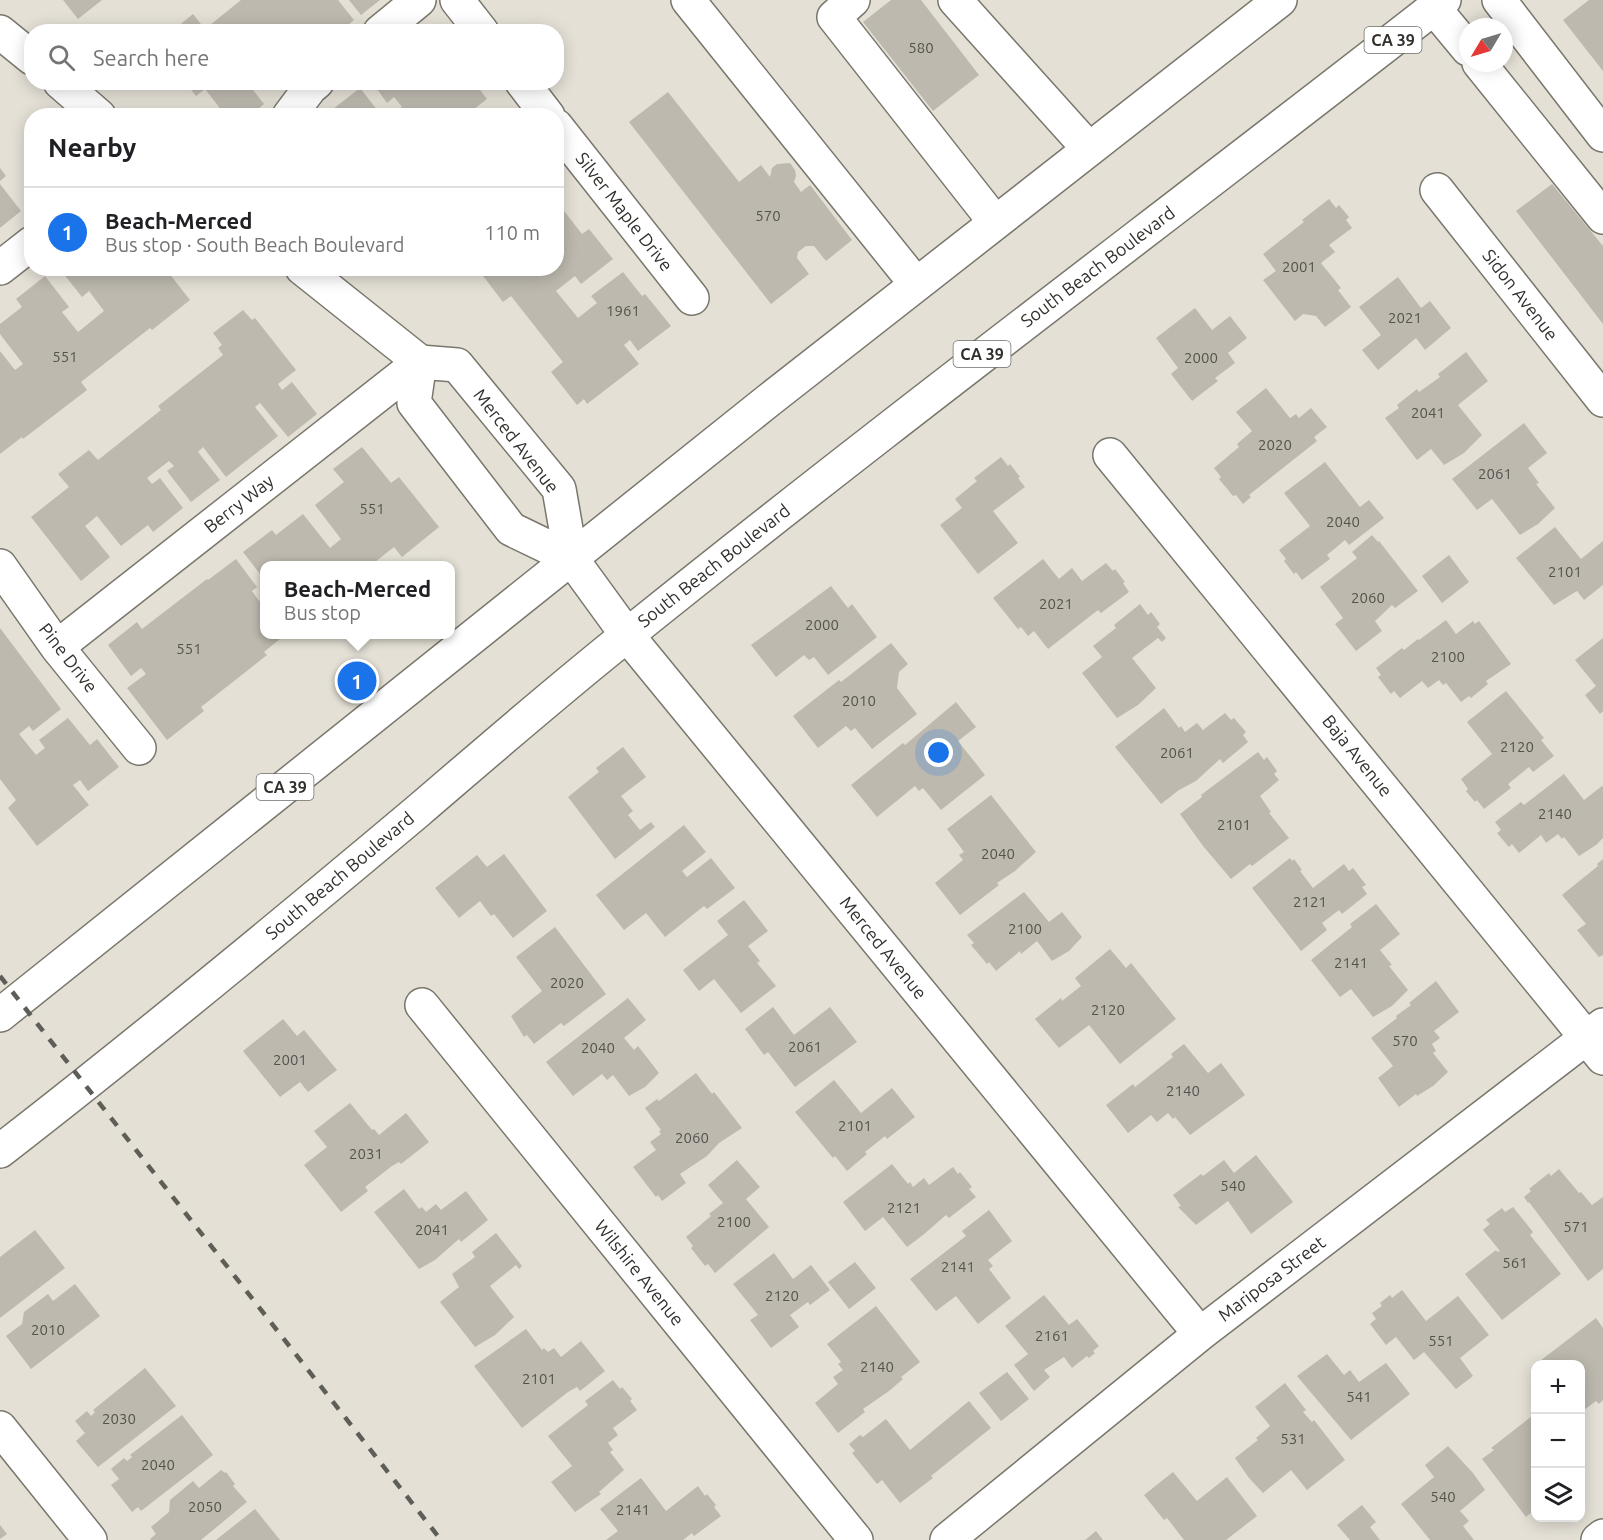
<!DOCTYPE html>
<html lang="en">
<head>
<meta charset="utf-8">
<style>
	body { margin:0; font-family:Ubuntu,sans-serif; background:#f2f2f2; color:#202124 }
	.controls { position:absolute; right:18px; bottom:18px; display:grid; overflow:hidden; border-radius:12px; box-shadow:0 3px 15px #0003 }
	.controls button { width:54px; height:54px; display:grid; place-items:center; padding:0; border:0; border-bottom:2px solid #e0e0e0; background:#fff; color:#202124; font:30px sans-serif }
	.compass { position:absolute; left:1459px; top:18px; width:54px; height:54px; border-radius:50%; background:#fff; box-shadow:0 3px 15px #0003; rotate:232deg }
	.you { position:absolute; left:939px; top:753px; width:21px; height:21px; margin:-15px; border:4px solid #fff; border-radius:50%; background:#1a73e8; box-shadow:0 0 0 9px #1a73e833 }
	.badge { display:grid; place-items:center; width:39px; height:39px; border-radius:50%; background:#1a73e8; color:#fff; font-size:20px; font-weight:700 }
	.pin { position:absolute; translate:-50% -50%; border:3px solid #fff; box-shadow:0 2px 6px #0006 }
	.popup { position:absolute; left:260px; top:561px; width:195px; height:78px; box-sizing:border-box; display:grid; place-content:center; border-radius:12px; background:#fff; filter:drop-shadow(0 2px 4px #0005); font-size:20px; white-space:nowrap; color:#757577 }
	.popup b { font-size:22px; color:#202124 }
	.popup::after { content:''; position:absolute; left:50%; top:100%; margin-left:-12px; border:12px solid transparent; border-top-color:#fff }
	.list { margin:0; padding:0; list-style:none }
	h2 { display:flex; justify-content:space-between; align-items:center; height:78px; margin:0; padding:0 24px; font-size:26px }
	h2 small { font-size:20px; font-weight:400; color:#757577 }
	.list li { display:grid; grid-template-columns:39px 1fr auto; gap:18px; align-items:center; box-sizing:border-box; height:90px; padding:0 24px; border-top:2px solid #e0e0e0 }
	.list b { display:block; font-size:22px; white-space:nowrap }
	.list p { margin:0; font-size:20px; white-space:nowrap; color:#757577 }
	.list em { font-size:20px; font-style:normal; color:#757577 }
	.icon { flex:none; width:33px; height:33px; fill:none; stroke:currentColor; stroke-width:2; stroke-linecap:round; stroke-linejoin:round }
	.map { position:relative; flex:none; width:1603px; height:1540px; overflow:hidden }
	.search { position:absolute; background:#fff; box-shadow:0 3px 15px #0003; left:24px; top:24px; width:540px; height:66px; display:flex; align-items:center; gap:15px; box-sizing:border-box; padding:0 21px; border-radius:24px; color:#757577; font-size:22px }
	.panel { position:absolute; background:#fff; box-shadow:0 3px 15px #0003; left:24px; top:108px; width:540px; height:168px; border-radius:24px }
	.map>svg:first-child { display:block }
</style>
</head>
<body>
<div class="map">
<svg width="1603" height="1540" viewBox="0 0 1603 1540">
	<rect width="100%" height="100%" fill="#e4e0d6"/>
	<path fill="#bdb9af" d="M63,0H102L78,19Z
		M241,0H338L354,20L340,32H272L268,27L263,32H171L193,14L205,29Z
		M349,0H380L361,15Z
		M891,0H921L979,75L933,111L863,22Z
		M1589,0H1603V71L1563,20Z
		M185,82H262L253,90L264,104L250,116H226L205,89L196,96Z
		M372,82H474L487,99L465,116H391L402,107L394,97L387,103Z
		M360,88L382,116H324Z
		M668,92L739,182L761,165L770,177L772,168L777,164L790,163L795,170L796,176L794,182L801,192L810,185L852,240L826,261L814,246H806L798,252L797,258L809,274L771,304L629,122Z
		M0,168L6,176L0,181Z
		M0,184L21,211L0,228Z
		M1552,184L1603,246V324L1516,211Z
		M1329,199L1336,208L1339,205L1349,217L1346,220L1352,228L1329,245L1335,252L1321,263L1341,288L1338,290L1351,307L1325,327L1316,316L1303,314L1295,321L1263,280L1276,271L1263,254L1304,222L1302,220Z
		M561,207L582,234L589,229L613,259L581,284L575,276L556,291L578,318L597,303L591,296L623,272L642,296L645,294L671,326L638,351L630,340L624,345L639,364L587,404L584,399L577,405L551,372L563,362L511,296L503,302L477,268H556V210Z
		M59,268H165L190,300L152,330L150,328L81,382L87,390L23,439L22,437L0,454V351L15,370L23,364L0,334V324L22,307L16,299L45,276L69,307L62,312L78,332L104,311L89,291L82,297Z
		M1398,277L1421,308L1430,301L1451,328L1425,350L1416,338L1378,370L1362,350L1381,335L1359,307Z
		M1195,308L1212,330L1230,316L1247,338L1228,353L1235,363L1215,378L1218,381L1192,401L1171,374L1178,368L1156,338Z
		M243,310L252,320L255,318L296,370L278,384L282,390L292,382L317,414L288,437L260,403L255,407L278,436L226,477L203,447L198,452L220,480L191,502L167,471L174,466L169,461L147,478L152,484L160,478L183,508L153,532L148,525L121,546L97,516L85,526L110,557L81,581L31,517L69,487L58,474L89,450L98,460L161,410L158,406L223,355L218,348L222,345L213,333Z
		M1466,352L1488,381L1458,405L1482,435L1464,453L1444,465L1431,449L1417,460L1385,418L1399,408L1397,405L1417,389L1419,392L1440,377L1438,374Z
		M1266,388L1290,418L1296,414L1299,418L1311,408L1327,427L1314,437L1317,441L1249,495L1251,497L1243,504L1236,495L1233,496L1219,479L1221,477L1214,468L1239,447L1237,444L1252,431L1236,412Z
		M1524,423L1547,453L1528,468L1539,483L1536,484L1555,508L1538,524L1520,535L1492,499L1477,510L1452,479Z
		M362,447L391,483L399,477L439,527L402,557L394,547L370,566H264V579L243,552L272,530L276,535L303,514L330,548L341,539L315,505L344,482L333,469Z
		M1001,457L1008,466L1010,464L1020,477L1018,478L1025,487L993,511L1018,543L978,574L940,525L962,508L955,499L977,481L974,478Z
		M1325,462L1360,507L1369,500L1384,518L1349,545L1345,540L1327,555L1330,559L1302,580L1296,572L1294,574L1284,561L1286,559L1279,550L1310,526L1284,493Z
		M1555,527L1581,559L1603,541V585L1584,600L1577,591L1554,605L1516,558Z
		M1372,535L1378,542L1379,541L1418,591L1395,608L1392,605L1375,621L1382,631L1356,651L1335,624L1343,618L1320,587L1357,558L1352,552Z
		M1449,555L1469,582L1442,603L1422,576Z
		M236,559L257,587L252,591L259,601L264,597V634H286L264,652L267,655L201,707L204,711L167,740L127,688L146,674L141,668L131,676L108,645L137,622L142,629L207,579L208,580Z
		M1043,559L1059,579L1072,568L1082,581L1106,563L1113,571L1115,569L1125,582L1123,583L1129,592L1101,613L1098,610L1048,649L1034,631L1028,636L1021,627L1018,629L993,598Z
		M831,586L848,608L852,604L877,637L828,675L814,657L809,660L804,655L776,677L751,645Z
		M1140,604L1148,615L1151,612L1160,624L1157,627L1166,638L1162,642L1158,638L1132,658L1156,688L1138,705L1117,718L1082,673L1102,657L1093,646L1116,628L1114,625Z
		M1446,620L1456,634L1473,621L1475,624L1479,621L1511,664L1486,681L1488,684L1471,698L1469,696L1461,702L1446,683L1443,685L1439,680L1428,688L1422,681L1400,698L1394,691L1391,694L1378,677L1381,675L1376,668L1402,648L1404,650L1418,639L1419,640Z
		M0,628L61,709L33,731L29,726L19,734L36,755L45,748L39,740L68,718L90,745L97,739L119,767L88,791L80,780L73,785L89,805L37,846L8,808L16,800L0,779Z
		M1603,638V711L1600,714L1585,695L1596,686L1575,660Z
		M891,643L908,664L899,672L897,688L917,714L872,749L855,728L851,731L846,726L818,748L793,716L839,680L841,682Z
		M1506,691L1544,738L1541,740L1554,756L1533,772L1529,767L1508,784L1511,788L1484,809L1477,800L1475,802L1466,791L1468,789L1461,779L1492,754L1467,722Z
		M956,702L976,727L958,741L985,775L941,810L923,788L919,791L915,786L877,817L851,785L903,743L905,745Z
		M1164,708L1179,728L1181,726L1185,732L1197,723L1203,730L1225,713L1231,720L1234,718L1246,732L1243,735L1248,742L1223,763L1220,759L1196,781L1179,790L1161,804L1115,747Z
		M623,747L646,777L621,796L633,811L628,815L640,830L651,822L655,827L615,859L568,797L599,772L596,768Z
		M1258,752L1264,760L1267,757L1277,771L1274,774L1279,780L1260,796L1271,812L1269,813L1289,838L1252,866L1250,864L1231,879L1203,846L1180,814L1202,797L1201,795Z
		M1564,774L1584,800L1602,786L1603,787V838L1596,845L1579,856L1564,837L1562,839L1558,834L1546,843L1541,835L1519,853L1512,844L1509,847L1497,833L1501,830L1495,822L1521,802L1524,805Z
		M991,795L1036,852L1015,871L997,883L999,885L960,915L935,883L963,860L959,855L964,852L947,829Z
		M684,825L706,852L682,871L687,877L711,858L735,888L707,909L704,906L665,937L646,913L624,930L596,895Z
		M504,854L547,911L513,938L494,914L491,916L480,901L459,918L435,888L477,855L487,867Z
		M1290,858L1292,861L1294,859L1302,870L1300,871L1313,888L1344,864L1349,871L1353,868L1366,885L1362,887L1367,894L1342,914L1339,910L1322,923L1327,930L1301,951L1252,888Z
		M1603,859V955L1599,957L1577,930L1586,924L1562,895L1598,866L1597,864Z
		M1024,892L1049,922L1062,912L1082,937L1069,951L1052,961L1037,941L1021,954L1020,951L996,971L989,962L987,964L971,945L974,943L967,935Z
		M744,900L768,931L748,946L760,961L757,963L776,986L741,1013L714,979L699,991L683,970L728,935L717,921Z
		M1376,904L1400,934L1380,950L1392,965L1389,966L1408,990L1392,1006L1373,1017L1351,989L1340,997L1311,960L1352,927L1350,924Z
		M555,927L606,994L564,1026L561,1023L534,1044L527,1035L524,1037L511,1016L542,991L516,957Z
		M1110,949L1126,968L1131,963L1176,1019L1120,1064L1089,1025L1059,1048L1035,1019L1061,998L1062,1001L1081,986L1075,978Z
		M1436,981L1459,1012L1434,1031L1440,1038L1432,1044L1436,1051L1433,1053L1448,1072L1433,1086L1417,1096L1416,1094L1399,1107L1378,1078L1393,1066L1371,1038L1397,1018L1396,1016L1411,1005L1409,1003Z
		M628,998L646,1020L624,1038L634,1050L638,1046L659,1073L645,1087L629,1096L613,1075L607,1080L602,1074L573,1096L546,1062Z
		M773,1007L794,1035L830,1007L857,1042L795,1087L768,1052L764,1055L745,1029Z
		M283,1019L297,1036L304,1030L337,1070L308,1092L300,1082L280,1097L243,1051Z
		M1184,1044L1208,1073L1221,1063L1245,1095L1190,1135L1175,1117L1173,1119L1168,1113L1157,1122L1151,1115L1128,1133L1106,1105L1133,1084L1135,1087L1173,1057L1171,1054Z
		M696,1073L712,1094L714,1092L742,1128L719,1143L707,1156L680,1174L686,1183L662,1201L658,1195L656,1197L633,1167L656,1150L650,1142L661,1134L659,1131L661,1130L645,1108L657,1099L659,1101Z
		M834,1080L861,1113L892,1088L915,1117L887,1139L885,1136L865,1152L867,1154L847,1171L835,1156L833,1158L795,1112Z
		M350,1103L372,1130L374,1129L379,1135L406,1113L429,1142L401,1164L399,1162L392,1166L365,1187L368,1191L341,1212L304,1165L327,1147L314,1131Z
		M1256,1155L1293,1202L1251,1234L1228,1201L1196,1225L1178,1207L1181,1206L1173,1195L1201,1174L1203,1176L1224,1160L1234,1173Z
		M737,1160L760,1187L746,1199L769,1227L715,1273L708,1264L705,1266L691,1248L693,1246L686,1237L711,1216L709,1214L723,1203L708,1185Z
		M892,1164L908,1184L910,1182L913,1187L924,1178L929,1185L953,1167L958,1174L960,1172L972,1187L969,1189L976,1197L949,1218L946,1215L923,1235L907,1247L883,1217L865,1231L843,1202Z
		M1559,1169L1579,1193L1581,1192L1592,1205L1603,1197V1269L1588,1281L1529,1202L1528,1203L1524,1197L1531,1191L1529,1189L1549,1173L1551,1176Z
		M404,1189L419,1209L422,1207L426,1212L436,1204L441,1210L466,1191L488,1220L461,1242L459,1239L435,1260L419,1269L374,1212Z
		M1513,1207L1533,1232L1530,1235L1561,1274L1502,1320L1465,1274L1496,1250L1498,1252L1500,1251L1483,1230L1490,1224L1486,1220L1502,1208L1505,1212Z
		M989,1210L1012,1241L988,1260L993,1266L989,1269L1011,1298L978,1324L956,1296L936,1311L910,1279L966,1236L962,1231Z
		M35,1230L65,1268L0,1318V1257Z
		M496,1233L522,1266L519,1269L516,1265L490,1286L514,1317L495,1335L475,1347L440,1302L459,1287L452,1274L475,1257L472,1252Z
		M774,1253L793,1279L811,1265L830,1290L810,1305L808,1302L790,1315L799,1327L771,1348L750,1320L758,1315L733,1284Z
		M855,1262L876,1288L849,1309L828,1282Z
		M75,1284L100,1316L31,1369L6,1336L22,1324L24,1312L48,1294L53,1301Z
		M1402,1290L1426,1321L1458,1296L1489,1335L1460,1358L1473,1376L1456,1389L1424,1352L1414,1360L1396,1337L1386,1345L1370,1324L1376,1319L1372,1313L1382,1306L1380,1303L1390,1295L1392,1298Z
		M1044,1295L1069,1325L1077,1319L1099,1346L1093,1351L1095,1353L1089,1358L1087,1356L1072,1368L1064,1357L1044,1370L1050,1377L1034,1391L1014,1365L1028,1354L1005,1326Z
		M876,1306L920,1362L901,1377L903,1379L889,1391L863,1409L865,1412L838,1433L815,1403L838,1384L833,1377L843,1370L838,1364L841,1362L827,1344Z
		M1596,1318L1603,1328V1400L1599,1404L1596,1401L1580,1413V1364H1536Z
		M526,1329L542,1350L544,1348L548,1352L554,1348L561,1357L581,1341L605,1371L580,1391L577,1387L568,1392L522,1428L474,1366Z
		M1327,1354L1344,1375L1350,1370L1359,1382L1386,1363L1410,1394L1351,1440L1297,1376Z
		M145,1368L176,1406L98,1467L76,1441L85,1433L75,1421L87,1411L91,1416L95,1412L93,1410Z
		M1007,1372L1029,1399L1001,1421L979,1393Z
		M613,1380L620,1389L622,1387L632,1399L630,1401L637,1410L613,1428L618,1435L608,1443L613,1450L610,1452L624,1470L599,1492L601,1494L575,1512L551,1482L572,1466L548,1436L588,1405L585,1401Z
		M1285,1383L1306,1410L1303,1412L1312,1422L1314,1420L1345,1460L1307,1490L1291,1470L1263,1493L1249,1478L1235,1458L1258,1440L1256,1438L1270,1426L1255,1407Z
		M969,1401L991,1428L931,1476L933,1478L900,1503L882,1480L877,1484L852,1453L855,1451L849,1444L860,1435L863,1437L886,1419L910,1450Z
		M1536,1413V1514L1533,1511L1526,1517L1482,1459L1494,1450L1491,1448Z
		M182,1415L213,1455L141,1511L138,1507L132,1512L111,1485L119,1479L111,1469L124,1458L127,1461L132,1457L130,1455Z
		M1448,1446L1473,1473L1485,1490L1460,1511L1469,1521L1463,1526L1474,1540H1430L1401,1504L1434,1477L1425,1465Z
		M221,1470L225,1473L226,1472L235,1484L233,1486L247,1502L201,1540H151L150,1539L156,1534L151,1527L169,1512L170,1500L193,1481L199,1488Z
		M1173,1472L1197,1501L1227,1477L1257,1516L1226,1540H1184L1167,1518L1164,1520L1144,1495Z
		M641,1478L666,1511L698,1486L705,1496L707,1494L716,1505L714,1507L721,1516L694,1536L692,1533L683,1540H606L618,1531L600,1509Z
		M1362,1505L1376,1522L1370,1527L1380,1540H1350L1337,1525Z
		M255,1509L280,1540H216Z
		M0,1525L7,1534L0,1539Z
		M1096,1531L1103,1540H1085Z"/>
	<g fill="none" stroke-linecap="round" stroke-linejoin="round">
		<g stroke="#79766c" stroke-width="36">
			<path id="minor" d="M457,0L482,32
				M688,0L916,284
				M853,0L834,17L995,222
				M955,0L1089,149
				M1499,0L1603,135
				M1434,8L1468,49
				M0,32L32,58
				M380,32L419,0
				M1479,63L1603,217
				M60,82L99,116
				M522,82L548,116
				M289,116L310,88L317,82
				M556,126L692,298
				M1437,190L1603,400
				M0,268L32,243
				M302,268L420,362L457,365L559,489L571,558L627,635L1200,1334
				M420,362L414,403L511,529L571,558
				M1110,455L1603,1058
				M0,566L57,647L139,748
				M57,647L420,362
				M422,1005L856,1540
				M0,1428L90,1540
				M947,1540L1200,1334L1603,1025
				M1598,1540L1603,1536"/>
		</g>
		<g stroke="#79766c" stroke-width="36">
			<path id="major" d="M0,1015L769,400L1280,0
				M0,1151C142,1041 280,927 418,811C488,751 558,690 631,632C898,417 1174,211 1444,0"/>
		</g>
		<use href="#minor" stroke="#fff" stroke-width="33"/>
		<use href="#major" stroke="#fff" stroke-width="33"/>
		<path stroke="#5f5d58" stroke-width="4.5" stroke-dasharray="10 10" stroke-linecap="butt" d="M0,976L441,1540"/>
	</g>
	<g text-anchor="middle" stroke-width="4.5" stroke-linejoin="round" paint-order="stroke">
		<g font-size="15" fill="#54524d">
			<text x="921" y="53">580</text>
			<text x="768" y="221">570</text>
			<text x="1299" y="272">2001</text>
			<text x="623" y="316">1961</text>
			<text x="1405" y="323">2021</text>
			<text x="65" y="362">551</text>
			<text x="1201" y="363">2000</text>
			<text x="1428" y="418">2041</text>
			<text x="1275" y="450">2020</text>
			<text x="1495" y="479">2061</text>
			<text x="372" y="514">551</text>
			<text x="1343" y="527">2040</text>
			<text x="1565" y="577">2101</text>
			<text x="1368" y="603">2060</text>
			<text x="1056" y="609">2021</text>
			<text x="822" y="630">2000</text>
			<text x="189" y="654">551</text>
			<text x="1448" y="662">2100</text>
			<text x="859" y="706">2010</text>
			<text x="1517" y="752">2120</text>
			<text x="1177" y="758">2061</text>
			<text x="1555" y="819">2140</text>
			<text x="1234" y="830">2101</text>
			<text x="998" y="859">2040</text>
			<text x="1310" y="907">2121</text>
			<text x="1025" y="934">2100</text>
			<text x="1351" y="968">2141</text>
			<text x="567" y="988">2020</text>
			<text x="1108" y="1015">2120</text>
			<text x="1405" y="1046">570</text>
			<text x="805" y="1052">2061</text>
			<text x="598" y="1053">2040</text>
			<text x="290" y="1065">2001</text>
			<text x="1183" y="1096">2140</text>
			<text x="855" y="1131">2101</text>
			<text x="692" y="1143">2060</text>
			<text x="366" y="1159">2031</text>
			<text x="1233" y="1191">540</text>
			<text x="904" y="1213">2121</text>
			<text x="734" y="1227">2100</text>
			<text x="1576" y="1232">571</text>
			<text x="432" y="1235">2041</text>
			<text x="1515" y="1268">561</text>
			<text x="958" y="1272">2141</text>
			<text x="782" y="1301">2120</text>
			<text x="48" y="1335">2010</text>
			<text x="1052" y="1341">2161</text>
			<text x="1441" y="1346">551</text>
			<text x="877" y="1372">2140</text>
			<text x="539" y="1384">2101</text>
			<text x="1359" y="1402">541</text>
			<text x="119" y="1424">2030</text>
			<text x="1293" y="1444">531</text>
			<text x="158" y="1470">2040</text>
			<text x="1443" y="1502">540</text>
			<text x="205" y="1512">2050</text>
			<text x="633" y="1515">2141</text>
		</g>
		<g fill="#fff" stroke="#6f6e6b" stroke-width="1.5">
			<rect x="1364.5" y="27" width="57" height="26" rx="4.5"/>
			<rect x="953.5" y="341" width="57" height="26" rx="4.5"/>
			<rect x="256.5" y="774" width="57" height="26" rx="4.5"/>
		</g>
		<g font-size="16" font-weight="bold" fill="#31302c">
			<text x="1393" y="46">CA 39</text>
			<text x="982" y="360">CA 39</text>
			<text x="285" y="793">CA 39</text>
		</g>
		<g font-size="18" fill="#31302c" stroke="#fff">
			<text transform="translate(624 212) rotate(52)" y="6">Silver Maple Drive</text>
			<text transform="translate(1098 267) rotate(-37)" y="6">South Beach Boulevard</text>
			<text transform="translate(1520 295) rotate(52)" y="6">Sidon Avenue</text>
			<text transform="translate(516 441) rotate(52)" y="6">Merced Avenue</text>
			<text transform="translate(239 504) rotate(-38)" y="6">Berry Way</text>
			<text transform="translate(714 566) rotate(-38)" y="6">South Beach Boulevard</text>
			<text transform="translate(68 658) rotate(52)" y="6">Pine Drive</text>
			<text transform="translate(1357 756) rotate(51)" y="6">Baja Avenue</text>
			<text transform="translate(340 876) rotate(-40)" y="6">South Beach Boulevard</text>
			<text transform="translate(883 948) rotate(51)" y="6">Merced Avenue</text>
			<text transform="translate(639 1273) rotate(51)" y="6">Wilshire Avenue</text>
			<text transform="translate(1272 1279) rotate(-37)" y="6">Mariposa Street</text>
		</g>
	</g>
</svg>
<div class="controls">
<button>+</button>
<button>−</button>
<button><svg class="icon" aria-label="layers" viewBox="0 0 24 24"><path d="M12 4l9 5-9 5-9-5zM3 14l9 5 9-5"/></svg></button>
</div>
<svg class="compass" viewBox="-18 -18 36 36"><path d="M0-13l5 13h-10z" fill="#e53935"/><path d="M0 13l5-13h-10z" fill="#757577"/></svg>
<div class="you"></div>
<div class="pin badge" style="left:357px;top:681px">1</div>
<div class="popup"><b>Beach-Merced</b>Bus stop</div>
<div class="search"><svg class="icon" aria-label="search" viewBox="0 0 24 24"><circle cx="10" cy="10" r="6"/><path d="M15 15l6 6"/></svg>Search here</div>
<section class="panel">
<h2>Nearby<small></small></h2>
<ul class="list">
<li><span class="badge">1</span><div><b>Beach-Merced</b><p>Bus stop · South Beach Boulevard</p></div><em>110 m</em></li>
</ul>
</section>
</div>
</body>
</html>
